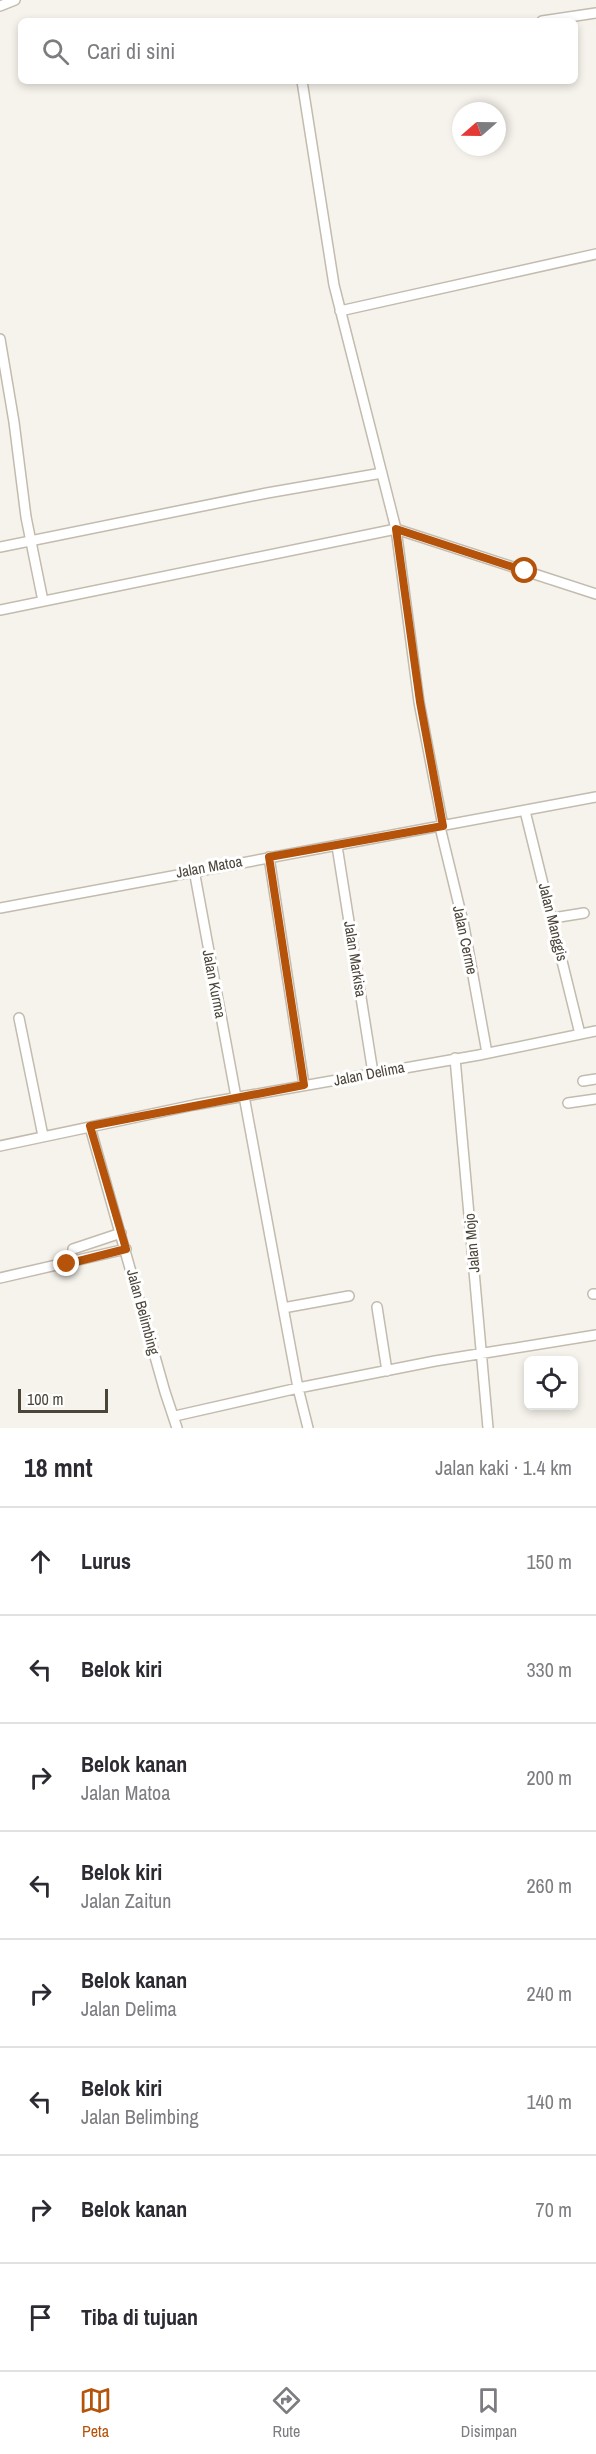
<!DOCTYPE html>
<html lang="id">
<head>
<meta charset="utf-8">
<style>
	body { margin:0; font-family:"Archivo Narrow",sans-serif; background:#f2f2f3; color:#2b2b33 }
	.controls { position:absolute; right:18px; bottom:18px; display:grid; overflow:hidden; border-radius:9px; box-shadow:0 3px 9px #0003 }
	.controls button { width:54px; height:54px; display:grid; place-items:center; padding:0; border:0; border-bottom:2px solid #e1e1e2; background:#fff; color:#2b2b33; font:30px sans-serif }
	.compass { position:absolute; left:452px; top:102px; width:54px; height:54px; border-radius:50%; background:#fff; box-shadow:0 3px 9px #0003; rotate:250deg }
	.scale { position:absolute; left:18px; bottom:15px; width:90px; box-sizing:border-box; padding-left:6px; border:3px solid #4b4439; border-top:0; font-size:16px; line-height:21px; white-space:nowrap; color:#4b4439; -webkit-text-stroke:4px #fff; paint-order:stroke }
	.stop { position:absolute; width:18px; height:18px; margin:-14px; border:4px solid #b45309; border-radius:50%; background:#fff }
	.stop.end { background:#b45309; border-color:#fff; box-shadow:0 2px 6px #0008 }
	.list { margin:0; padding:0; list-style:none }
	h2 { display:flex; justify-content:space-between; align-items:center; height:78px; margin:0; padding:0 24px; font-size:26px }
	h2 small { font-size:20px; font-weight:400; color:#7c7c81 }
	.list li { display:grid; grid-template-columns:39px 1fr auto; gap:18px; align-items:center; box-sizing:border-box; height:108px; padding:0 24px; border-top:2px solid #e1e1e2 }
	.list b { display:block; font-size:22px; white-space:nowrap }
	.list p { margin:0; font-size:20px; white-space:nowrap; color:#7c7c81 }
	.list em { font-size:20px; font-style:normal; color:#7c7c81 }
	.icon { flex:none; width:33px; height:33px; fill:none; stroke:currentColor; stroke-width:2; stroke-linecap:round; stroke-linejoin:round }
	.map { position:relative; flex:none; width:596px; height:1428px; overflow:hidden }
	.search { position:absolute; background:#fff; box-shadow:0 3px 9px #0003; left:18px; right:18px; top:18px; height:66px; display:flex; align-items:center; gap:15px; box-sizing:border-box; padding:0 21px; border-radius:9px; color:#7c7c81; font-size:22px }
	.sheet { height:942px; background:#fff }
	nav { display:flex; justify-content:space-around; align-items:center; box-sizing:border-box; height:84px; border-top:2px solid #e1e1e2; background:#fff; font-size:16px; color:#7c7c81 }
	nav a { display:grid; justify-items:center; gap:3px }
	nav .on { color:#b45309 }
	.map>svg:first-child { display:block }
</style>
</head>
<body>
<div class="map">
<svg width="596" height="1428" viewBox="0 0 596 1428">
	<rect width="100%" height="100%" fill="#f6f3ec"/>
	<g fill="none" stroke-linecap="round" stroke-linejoin="round">
		<g stroke="#c2bbae" stroke-width="12">
			<path id="minor" d="M0,6L15,0
				M542,21L596,13
				M302,81L334,285L396,529L419,702L443,826
				M340,311L596,254
				M0,339L14,422L26,517L43,601
				M0,547L267,493L382,473
				M0,610L396,529L596,594
				M525,811L580,1034
				M440,827L464,926L487,1053
				M337,846L373,1073
				M269,857L304,1085
				M194,870L236,1097
				M0,908L596,797
				M553,918L584,913
				M19,1018L43,1136
				M455,1058L488,1428
				M583,1081L596,1079
				M244,1096L298,1388L308,1428
				M568,1103L596,1099
				M90,1127L165,1392L177,1428
				M0,1146L194,1105L479,1055L596,1031
				M73,1249L121,1233
				M0,1278L126,1249
				M593,1294H596
				M377,1307L387,1371
				M283,1308L349,1296
				M175,1416L298,1388L435,1361L596,1335"/>
		</g>
		<use href="#minor" stroke="#fff" stroke-width="9"/>
	</g>
	<g fill="none" stroke-linecap="round" stroke-linejoin="round">
		<path stroke="#b45309" stroke-width="8" d="M67,1264L126,1249L90,1126L304,1085L269,857L443,826L420,702L396,529L525,571"/>
	</g>
	<g text-anchor="middle" stroke-width="6" stroke-linejoin="round" paint-order="stroke">
		<g font-size="15" fill="#4b4439" stroke="#fff">
			<text transform="translate(209 867) rotate(-10)" y="5">Jalan Matoa</text>
			<text transform="translate(553 922) rotate(76)" y="5">Jalan Manggis</text>
			<text transform="translate(465 940) rotate(78)" y="5">Jalan Cerme</text>
			<text transform="translate(355 959) rotate(81)" y="5">Jalan Markisa</text>
			<text transform="translate(214 984) rotate(79)" y="5">Jalan Kurma</text>
			<text transform="translate(369 1074) rotate(-11)" y="5">Jalan Delima</text>
			<text transform="translate(472 1243) rotate(-95)" y="5">Jalan Mojo</text>
			<text transform="translate(143 1312) rotate(75)" y="5">Jalan Belimbing</text>
		</g>
	</g>
</svg>
<div class="controls">
<button><svg class="icon" aria-label="locate" viewBox="0 0 24 24"><circle cx="12" cy="12" r="6"/><path d="M12 2v4M12 18v4M2 12h4M18 12h4"/></svg></button>
</div>
<svg class="compass" viewBox="-18 -18 36 36"><path d="M0-13l5 13h-10z" fill="#e53935"/><path d="M0 13l5-13h-10z" fill="#7c7c81"/></svg>
<div class="scale">100 m</div>
<div class="stop" style="left:525px;top:571px"></div>
<div class="stop end" style="left:67px;top:1264px"></div>
<div class="search"><svg class="icon" aria-label="search" viewBox="0 0 24 24"><circle cx="10" cy="10" r="6"/><path d="M15 15l6 6"/></svg>Cari di sini</div>
</div>
<section class="sheet">
<h2>18 mnt<small>Jalan kaki · 1.4 km</small></h2>
<ul class="list">
<li><svg class="icon" aria-label="ahead" viewBox="0 0 24 24"><path d="M12 20V5M6 11l6-6 6 6"/></svg><div><b>Lurus</b></div><em>150 m</em></li>
<li><svg class="icon" aria-label="left" viewBox="0 0 24 24"><path d="M17 20v-9H6M10 6l-5 5 5 5"/></svg><div><b>Belok kiri</b></div><em>330 m</em></li>
<li><svg class="icon" aria-label="right" viewBox="0 0 24 24"><path d="M7 20v-9h11M14 6l5 5-5 5"/></svg><div><b>Belok kanan</b><p>Jalan Matoa</p></div><em>200 m</em></li>
<li><svg class="icon" aria-label="left" viewBox="0 0 24 24"><path d="M17 20v-9H6M10 6l-5 5 5 5"/></svg><div><b>Belok kiri</b><p>Jalan Zaitun</p></div><em>260 m</em></li>
<li><svg class="icon" aria-label="right" viewBox="0 0 24 24"><path d="M7 20v-9h11M14 6l5 5-5 5"/></svg><div><b>Belok kanan</b><p>Jalan Delima</p></div><em>240 m</em></li>
<li><svg class="icon" aria-label="left" viewBox="0 0 24 24"><path d="M17 20v-9H6M10 6l-5 5 5 5"/></svg><div><b>Belok kiri</b><p>Jalan Belimbing</p></div><em>140 m</em></li>
<li><svg class="icon" aria-label="right" viewBox="0 0 24 24"><path d="M7 20v-9h11M14 6l5 5-5 5"/></svg><div><b>Belok kanan</b></div><em>70 m</em></li>
<li><svg class="icon" aria-label="arrive" viewBox="0 0 24 24"><path d="M6 21V4h12l-3 4 3 4H6"/></svg><div><b>Tiba di tujuan</b></div></li>
</ul>
</section>
<nav>
<a class="on"><svg class="icon" aria-label="map" viewBox="0 0 24 24"><path d="M3 6l6-2 6 2 6-2v14l-6 2-6-2-6 2zM9 4v14M15 6v14"/></svg>Peta</a>
<a><svg class="icon" aria-label="directions" viewBox="0 0 24 24"><path d="M12 3l9 9-9 9-9-9zM9 14v-3h6M13 9l2 2-2 2"/></svg>Rute</a>
<a><svg class="icon" aria-label="saved" viewBox="0 0 24 24"><path d="M7 4h10v16l-5-4-5 4z"/></svg>Disimpan</a>
</nav>
</body>
</html>
